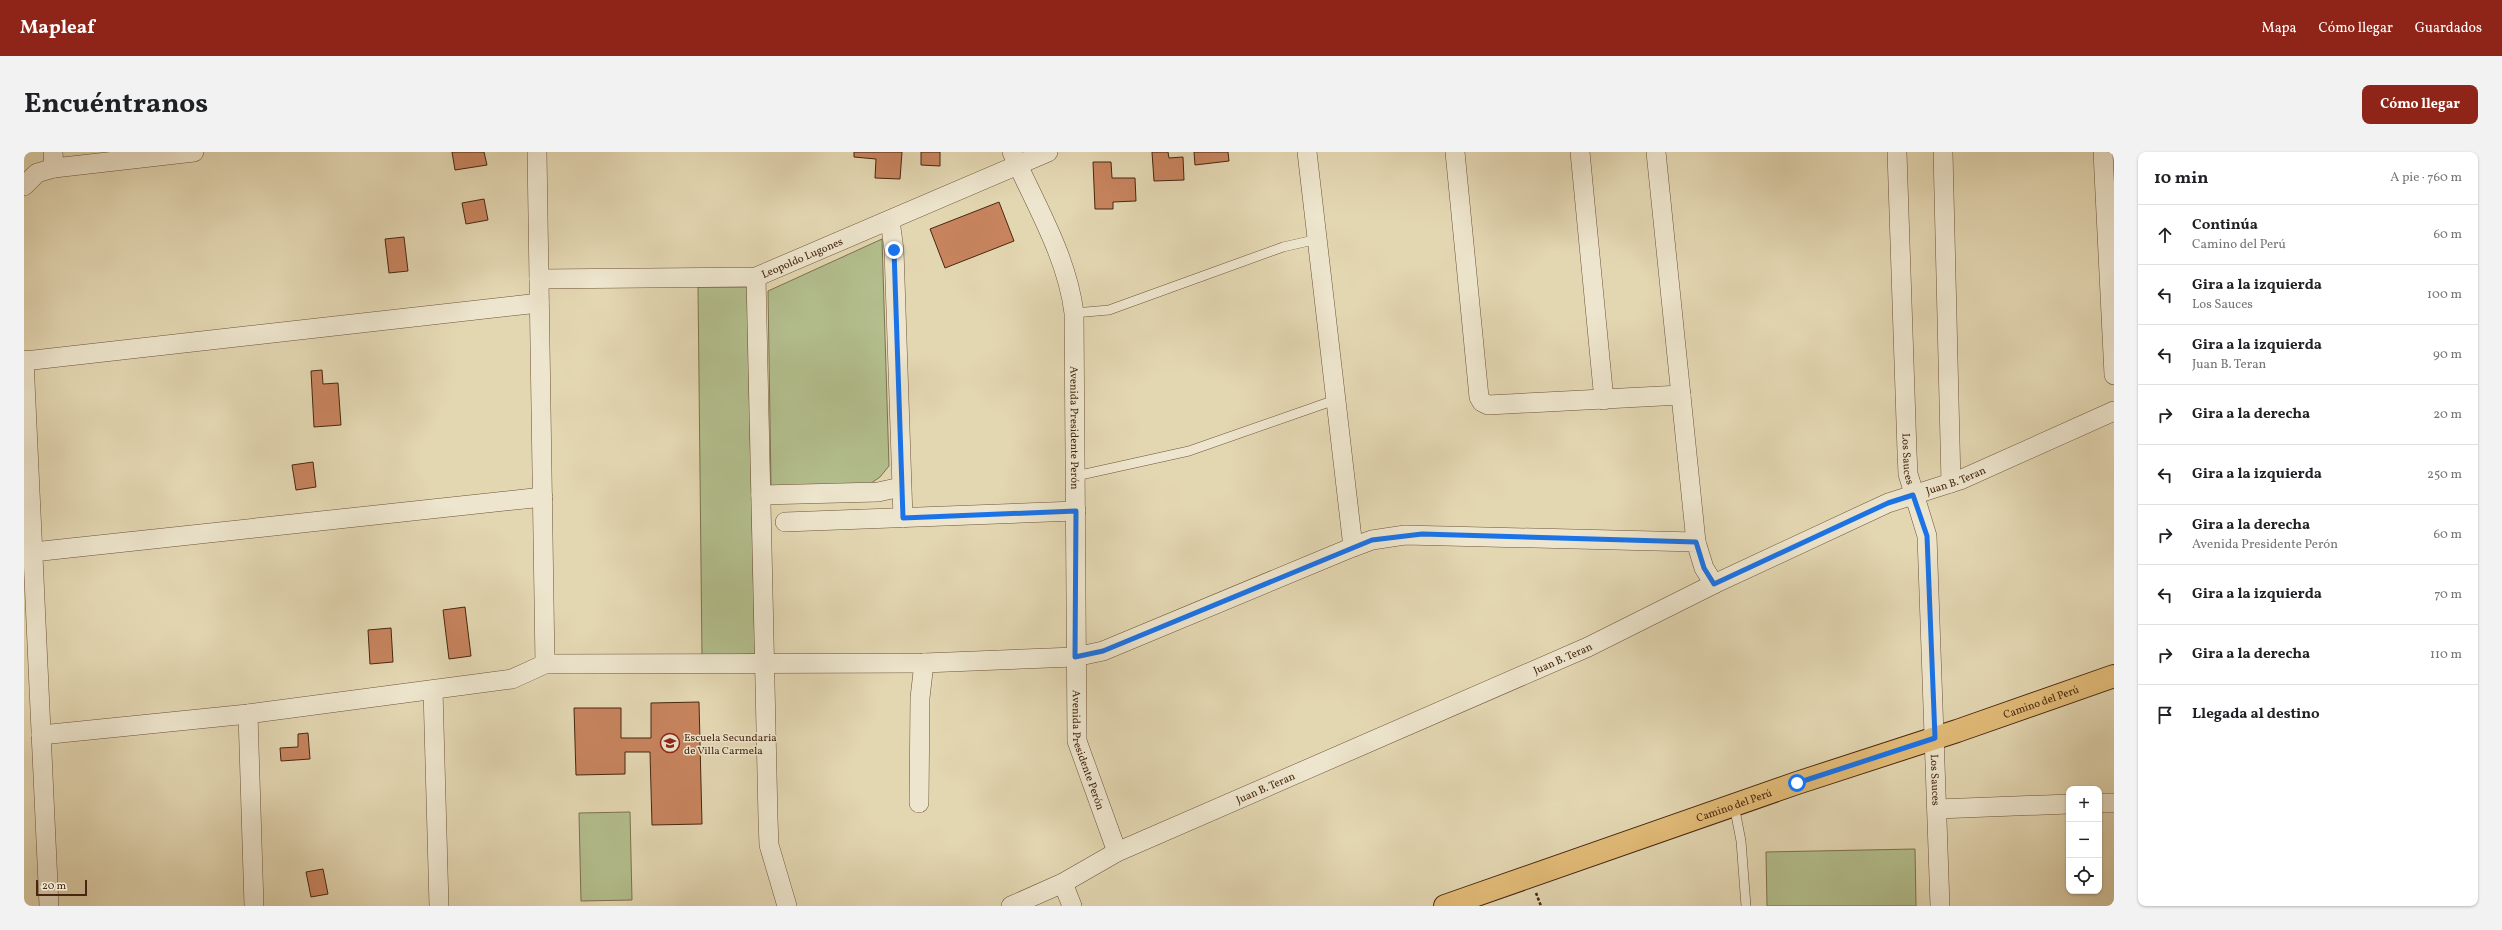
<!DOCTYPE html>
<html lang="es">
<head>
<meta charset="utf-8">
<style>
	body { margin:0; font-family:Vollkorn,serif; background:#f2f2f2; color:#202124 }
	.controls { position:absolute; right:12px; bottom:12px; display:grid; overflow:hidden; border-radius:8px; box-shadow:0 1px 3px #0004 }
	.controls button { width:36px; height:36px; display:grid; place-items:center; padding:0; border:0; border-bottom:1px solid #e0e0e0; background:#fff; color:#202124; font:20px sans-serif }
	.scale { position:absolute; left:12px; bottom:10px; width:51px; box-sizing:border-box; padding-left:4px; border:2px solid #47270f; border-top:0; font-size:11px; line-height:14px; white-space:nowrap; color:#47270f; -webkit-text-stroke:3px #ede5cd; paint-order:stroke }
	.stop { position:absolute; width:12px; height:12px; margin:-9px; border:3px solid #1a73e8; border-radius:50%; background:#fff }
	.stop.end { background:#1a73e8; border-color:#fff; box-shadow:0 1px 4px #0008 }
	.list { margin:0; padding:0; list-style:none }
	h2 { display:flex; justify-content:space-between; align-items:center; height:52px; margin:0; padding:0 16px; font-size:17px }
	h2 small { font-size:13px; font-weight:400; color:#757577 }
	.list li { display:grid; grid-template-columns:26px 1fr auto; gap:12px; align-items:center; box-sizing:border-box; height:60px; padding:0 16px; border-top:1px solid #e0e0e0 }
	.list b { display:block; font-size:15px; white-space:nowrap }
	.list p { margin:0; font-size:13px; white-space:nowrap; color:#757577 }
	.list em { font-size:13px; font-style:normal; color:#757577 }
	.icon { flex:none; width:22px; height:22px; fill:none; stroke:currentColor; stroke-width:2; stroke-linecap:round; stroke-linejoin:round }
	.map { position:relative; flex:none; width:2090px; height:754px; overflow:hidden; border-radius:8px }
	header { display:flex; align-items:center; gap:24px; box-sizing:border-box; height:56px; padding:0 20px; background:#8f2418; color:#fff }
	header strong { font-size:19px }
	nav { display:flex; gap:22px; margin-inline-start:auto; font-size:14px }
	.intro { display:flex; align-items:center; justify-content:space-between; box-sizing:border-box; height:96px; padding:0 24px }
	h1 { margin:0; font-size:28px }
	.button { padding:10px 18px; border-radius:8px; background:#8f2418; color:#fff; font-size:14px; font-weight:700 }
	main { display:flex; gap:24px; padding:0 24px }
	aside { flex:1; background:#fff; border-radius:8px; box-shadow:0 1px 3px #0004 }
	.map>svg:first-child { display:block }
</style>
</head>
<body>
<header>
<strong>Mapleaf</strong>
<nav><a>Mapa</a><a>Cómo llegar</a><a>Guardados</a></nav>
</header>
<div class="intro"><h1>Encuéntranos</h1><a class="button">Cómo llegar</a></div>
<main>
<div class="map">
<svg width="2090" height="754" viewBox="0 0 2090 754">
	<rect width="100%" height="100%" fill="#e3d7b2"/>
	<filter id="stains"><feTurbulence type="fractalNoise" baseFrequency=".005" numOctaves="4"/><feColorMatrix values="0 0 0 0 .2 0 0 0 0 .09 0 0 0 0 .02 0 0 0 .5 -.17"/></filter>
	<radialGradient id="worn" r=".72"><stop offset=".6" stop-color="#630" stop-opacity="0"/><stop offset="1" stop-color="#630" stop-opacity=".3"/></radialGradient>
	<path fill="#b3be8d" stroke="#7d724e" d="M858,87L865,314L856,325L846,332L747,335L744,139Z
		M674,135H723L731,502L678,504Z
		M606,660L608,748L557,749L555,661Z
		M1891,697L1892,754H1743L1742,700Z"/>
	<path fill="#c7845e" stroke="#47270f" d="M428,0H460L463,13L431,18Z
		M830,0H878L876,27L851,26L852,7L830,5Z
		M897,0H916V14L897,13Z
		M1128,0H1144L1145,6L1159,5L1160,28L1130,29Z
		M1170,0H1204L1205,9L1171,13Z
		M1069,10H1087L1088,26H1111L1112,49L1089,50V57H1071Z
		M460,47L464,68L442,72L438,51Z
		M975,50L990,89L921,116L906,77Z
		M380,85L384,119L365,121L361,87Z
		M298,218L299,232L314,231L317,273L290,275L287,219Z
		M289,310L292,335L272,338L268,313Z
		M441,455L447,504L425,507L419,458Z
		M367,476L369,510L346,512L344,478Z
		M675,550L678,672L628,673L626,600H601V622L552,623L550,556H597V586H627V551Z
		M284,581L286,607L257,609L256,596L274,595V582Z
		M299,717L304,742L287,745L282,720Z"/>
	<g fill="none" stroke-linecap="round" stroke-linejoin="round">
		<g stroke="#6e5338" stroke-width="10">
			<path id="service" d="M1050,161L1085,158L1259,95L1294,87
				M1052,324L1165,299L1311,248
				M1710,653L1717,689L1722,754"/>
		</g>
		<g stroke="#6e5338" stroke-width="20">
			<g id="minor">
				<path d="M513,0L521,512"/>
				<path id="s1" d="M988,0C1011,52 1043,104 1050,161L1053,589L1093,700"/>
				<path d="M1283,0L1329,395"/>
				<path d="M1431,0L1455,245L1458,250L1464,253L1657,243"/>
				<path d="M1556,0L1580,248"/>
				<path d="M1632,0L1672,390"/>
				<path id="s2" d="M1873,0L1883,300L1884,322L1903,384L1916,754"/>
				<path d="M1919,0L1927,331"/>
				<path d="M2079,0L2090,223"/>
				<path d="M30,16L170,0"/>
				<path d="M0,34L13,21L30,16L29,0"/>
				<path d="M866,68L870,98L879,366"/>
				<path d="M732,125L744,667L745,693L763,754"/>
				<path id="s3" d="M515,127L732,125L1024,0"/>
				<path d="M0,208L25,754"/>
				<path d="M0,209L515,151"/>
				<path d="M737,343L854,340L877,335"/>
				<path d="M761,370L1052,359"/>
				<path d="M9,400L519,345"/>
				<path d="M409,538L415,754"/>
				<path d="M224,562L230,754"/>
				<path d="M17,583L224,562L488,527L521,512L900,511L1051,505L1079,499L1329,395L1348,388L1381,383L1672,390L1680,416L1690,432"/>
				<path d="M895,651L896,546L900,511"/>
				<path d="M2075,651H2090"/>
				<path d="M1913,657L2045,652"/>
				<path d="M1039,731L1048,754"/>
				<path id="s4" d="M987,754L1039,731L1093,700L1564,495L1690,432L1864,351L1936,328L2090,259"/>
			</g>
		</g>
		<g stroke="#47270f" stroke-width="24">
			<g id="primary">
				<path id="s5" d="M1421,754L1773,631L1933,579L2090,524"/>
			</g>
		</g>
		<path stroke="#47270f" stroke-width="2.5" stroke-dasharray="3 2" stroke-linecap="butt" d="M1512,741L1517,754"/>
		<use href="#service" stroke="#ede5cd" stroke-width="9"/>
		<use href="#minor" stroke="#ede5cd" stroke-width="19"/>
		<use href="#primary" stroke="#e2bc79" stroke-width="22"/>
	</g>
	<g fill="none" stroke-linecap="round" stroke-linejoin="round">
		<path stroke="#1a73e8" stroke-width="5" d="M870,98L879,366L1052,359L1051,505L1079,499L1348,388L1398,382L1672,390L1680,416L1690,432L1864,351L1889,343L1903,384L1911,586L1773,631"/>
	</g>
	<defs>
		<g id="school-ring" transform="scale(1)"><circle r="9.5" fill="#ede5cd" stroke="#8f2418" stroke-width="1.5"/><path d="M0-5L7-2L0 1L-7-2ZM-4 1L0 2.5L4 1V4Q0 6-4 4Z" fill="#8f2418"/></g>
	</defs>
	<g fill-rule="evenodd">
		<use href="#school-ring" x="646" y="591"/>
	</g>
	<g text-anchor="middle" stroke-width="3" stroke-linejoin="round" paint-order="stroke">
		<g font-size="11" fill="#47270f" stroke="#ede5cd">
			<text dy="4" stroke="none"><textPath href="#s3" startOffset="267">Leopoldo Lugones</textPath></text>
			<text dy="4" stroke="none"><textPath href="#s1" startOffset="288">Avenida Presidente Perón</textPath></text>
			<text dy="4" stroke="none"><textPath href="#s2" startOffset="307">Los Sauces</textPath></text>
			<text dy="4" stroke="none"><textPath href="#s4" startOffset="1037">Juan B. Teran</textPath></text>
			<text dy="4" stroke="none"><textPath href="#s4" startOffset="605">Juan B. Teran</textPath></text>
			<text dy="4" stroke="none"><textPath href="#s5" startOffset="630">Camino del Perú</textPath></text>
			<text dy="4" stroke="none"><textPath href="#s1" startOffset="612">Avenida Presidente Perón</textPath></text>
			<text dy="4" stroke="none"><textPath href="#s2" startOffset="631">Los Sauces</textPath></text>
			<text dy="4" stroke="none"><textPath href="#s4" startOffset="281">Juan B. Teran</textPath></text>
			<text dy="4" stroke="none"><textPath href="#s5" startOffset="306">Camino del Perú</textPath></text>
		</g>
		<g font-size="11" fill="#47270f" stroke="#ede5cd" text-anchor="start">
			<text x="660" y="589">Escuela Secundaria<tspan x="660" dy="13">de Villa Carmela</tspan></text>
		</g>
	</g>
	<rect width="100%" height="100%" filter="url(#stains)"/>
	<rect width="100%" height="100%" fill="url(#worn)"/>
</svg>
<div class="controls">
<button>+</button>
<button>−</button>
<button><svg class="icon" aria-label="locate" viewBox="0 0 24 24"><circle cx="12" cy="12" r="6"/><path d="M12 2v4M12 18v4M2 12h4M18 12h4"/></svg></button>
</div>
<div class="scale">20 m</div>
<div class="stop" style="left:1773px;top:631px"></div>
<div class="stop end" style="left:870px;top:98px"></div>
</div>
<aside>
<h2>10 min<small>A pie · 760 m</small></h2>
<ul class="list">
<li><svg class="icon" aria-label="ahead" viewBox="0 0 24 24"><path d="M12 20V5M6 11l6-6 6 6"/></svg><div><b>Continúa</b><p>Camino del Perú</p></div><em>60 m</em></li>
<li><svg class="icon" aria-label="left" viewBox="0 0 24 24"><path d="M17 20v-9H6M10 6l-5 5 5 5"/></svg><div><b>Gira a la izquierda</b><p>Los Sauces</p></div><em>100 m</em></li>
<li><svg class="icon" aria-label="left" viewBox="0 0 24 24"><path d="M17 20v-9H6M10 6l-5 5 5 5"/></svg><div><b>Gira a la izquierda</b><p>Juan B. Teran</p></div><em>90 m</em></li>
<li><svg class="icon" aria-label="right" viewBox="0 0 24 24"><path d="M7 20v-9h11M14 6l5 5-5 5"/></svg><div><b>Gira a la derecha</b></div><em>20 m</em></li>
<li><svg class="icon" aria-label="left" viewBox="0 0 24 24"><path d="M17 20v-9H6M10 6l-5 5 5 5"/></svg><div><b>Gira a la izquierda</b></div><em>250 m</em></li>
<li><svg class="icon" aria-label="right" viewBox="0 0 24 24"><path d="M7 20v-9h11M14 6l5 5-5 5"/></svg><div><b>Gira a la derecha</b><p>Avenida Presidente Perón</p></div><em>60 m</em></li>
<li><svg class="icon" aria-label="left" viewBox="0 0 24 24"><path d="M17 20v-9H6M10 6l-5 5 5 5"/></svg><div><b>Gira a la izquierda</b></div><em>70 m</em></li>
<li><svg class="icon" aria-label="right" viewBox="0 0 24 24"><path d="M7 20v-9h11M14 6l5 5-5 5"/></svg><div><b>Gira a la derecha</b></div><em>110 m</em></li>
<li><svg class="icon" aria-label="arrive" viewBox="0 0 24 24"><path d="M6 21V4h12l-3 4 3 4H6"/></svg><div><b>Llegada al destino</b></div></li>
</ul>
</aside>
</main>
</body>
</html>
